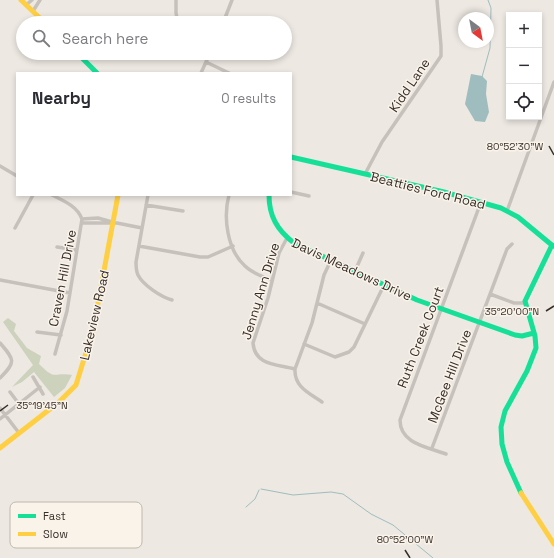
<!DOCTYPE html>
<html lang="en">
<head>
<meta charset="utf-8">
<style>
	body { margin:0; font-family:"Space Grotesk",sans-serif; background:#f2f2f3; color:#2b2b33 }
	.controls { position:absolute; right:12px; top:12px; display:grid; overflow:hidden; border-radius:0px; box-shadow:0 2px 6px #0003 }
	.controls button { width:36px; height:36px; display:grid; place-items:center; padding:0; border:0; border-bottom:1px solid #e1e1e2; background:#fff; color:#2b2b33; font:20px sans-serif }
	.compass { position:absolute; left:458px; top:12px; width:36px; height:36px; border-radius:50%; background:#fff; box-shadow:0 2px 6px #0003; rotate:148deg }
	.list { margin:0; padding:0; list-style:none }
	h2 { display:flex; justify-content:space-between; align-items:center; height:52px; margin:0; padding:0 16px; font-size:17px }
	h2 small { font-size:13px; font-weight:400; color:#7c7c81 }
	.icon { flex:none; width:22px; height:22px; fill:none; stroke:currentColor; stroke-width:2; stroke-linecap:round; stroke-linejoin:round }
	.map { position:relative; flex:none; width:554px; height:558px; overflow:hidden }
	.search { position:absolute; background:#fff; box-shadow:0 2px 6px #0003; left:16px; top:16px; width:276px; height:44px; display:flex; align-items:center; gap:10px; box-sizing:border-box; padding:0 14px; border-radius:22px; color:#7c7c81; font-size:15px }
	.panel { position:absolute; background:#fff; box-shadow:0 2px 6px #0003; left:16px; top:72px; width:276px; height:124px; border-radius:0px }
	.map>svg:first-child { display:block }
</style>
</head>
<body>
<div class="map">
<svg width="554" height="558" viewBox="0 0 554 558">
	<rect width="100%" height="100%" fill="#ede8e2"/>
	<path fill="#cdd2bc" d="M8,318L16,324L14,331L27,348L41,356L39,364C56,381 52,372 72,375L65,388L54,397L34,372L22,382L12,387L33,365L3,322Z"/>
	<path fill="#9fbdbe" d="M471,74L482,76L487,81L486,94L489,112L485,122L475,121L465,104Z"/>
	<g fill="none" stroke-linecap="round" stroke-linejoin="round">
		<path stroke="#9fbdbe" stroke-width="1" d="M482,77L490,48L491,8L488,0
			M261,489L293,495L331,492L343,494L371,514L393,525L433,558
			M246,507L255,499L259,490"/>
		<path stroke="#c6c1bb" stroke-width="3.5" d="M176,0V13L178,23
			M26,5L32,0
			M33,11L40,0
			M223,23L232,0
			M206,62L229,73
			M201,73L210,53
			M0,166L17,176
			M365,174L382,142L441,56V46L437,0
			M291,192L309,196
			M52,195C64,201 77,206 82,219L67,311L55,354
			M148,195L136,262C136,267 136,271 138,275C143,285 161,297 172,300
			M229,195C223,217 227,250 245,266C252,273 263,277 272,280
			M146,205L183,211
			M507,211L554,82
			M82,219L98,218L112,222
			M82,223H117L142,228
			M15,228L33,195
			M287,238L279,253L268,298L253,343C255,366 277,364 295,369
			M139,246L200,257H208L233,246
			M57,247L77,250
			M355,271L363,253
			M0,280L70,293
			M490,294L514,303H524
			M317,303L365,324
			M37,332L61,335
			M0,343C15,360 16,362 0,378
			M304,344L335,357L349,352L354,347L384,285
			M33,377L43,394
			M10,392L19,404
			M322,402C309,393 294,387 295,369L312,323L324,275L331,260
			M0,408L19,433
			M0,419L40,387
			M432,448L507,249L512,244
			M446,454C428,447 400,444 400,420L481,202"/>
		<path stroke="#16e098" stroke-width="5" d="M77,53L97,73
			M291,157L444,192L501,208L518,217L553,246
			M269,195C269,216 277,230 294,243L417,300L515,335L522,336L534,333
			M521,493L507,462L502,444L501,427L505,411L527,371L536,348L535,336L525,301L552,245"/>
		<path stroke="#ffcf43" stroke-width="5" d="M21,0L45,23
			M0,448L59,402L76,385L93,330L118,195
			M521,493L554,544"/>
	</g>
	<path fill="none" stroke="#372e29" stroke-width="1.5" d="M549,146L554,155M546,311L554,306M0,411L8,405M405,550L410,558"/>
	<g text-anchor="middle" stroke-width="3" stroke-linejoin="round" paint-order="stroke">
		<g font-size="13" fill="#372e29" stroke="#f9f3ea">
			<text transform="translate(409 85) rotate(-56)" y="5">Kidd Lane</text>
			<text transform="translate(428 190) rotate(14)" y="5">Beatties Ford Road</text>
			<text transform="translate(352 269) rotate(25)" y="5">Davis Meadows Drive</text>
			<text transform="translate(62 278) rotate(-79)" y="5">Craven Hill Drive</text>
			<text transform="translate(260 291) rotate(-73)" y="5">Jenny Ann Drive</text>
			<text transform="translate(94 315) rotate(-77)" y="5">Lakeview Road</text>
			<text transform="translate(420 337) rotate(-69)" y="5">Ruth Creek Court</text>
			<text transform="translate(449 376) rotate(-69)" y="5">McGee Hill Drive</text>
		</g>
	</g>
	<rect x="10" y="502" width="132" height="46" rx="6" fill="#f9f3ea" stroke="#bfb8b0" stroke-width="1"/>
	<rect x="18" y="514" width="18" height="4" fill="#16e098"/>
	<rect x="18" y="532" width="18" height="4" fill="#ffcf43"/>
	<g font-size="11" fill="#372e29">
		<text x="43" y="520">Fast</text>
		<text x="43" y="538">Slow</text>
	</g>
	<g font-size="10" text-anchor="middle" fill="#372e29" stroke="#f9f3ea" stroke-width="3" stroke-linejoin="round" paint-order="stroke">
		<text x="515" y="150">80°52'30"W</text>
		<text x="512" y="315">35°20'00"N</text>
		<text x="42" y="409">35°19'45"N</text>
		<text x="405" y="543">80°52'00"W</text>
	</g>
</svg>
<div class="controls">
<button>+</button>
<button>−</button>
<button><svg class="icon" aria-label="locate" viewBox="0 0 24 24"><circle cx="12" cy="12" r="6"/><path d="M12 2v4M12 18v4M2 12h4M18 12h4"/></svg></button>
</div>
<svg class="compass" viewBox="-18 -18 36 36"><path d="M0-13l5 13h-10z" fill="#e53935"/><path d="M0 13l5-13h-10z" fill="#7c7c81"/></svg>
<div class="search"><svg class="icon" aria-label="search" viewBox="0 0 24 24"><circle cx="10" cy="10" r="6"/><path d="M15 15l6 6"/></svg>Search here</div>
<section class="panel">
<h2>Nearby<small>0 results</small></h2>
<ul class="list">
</ul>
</section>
</div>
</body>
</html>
